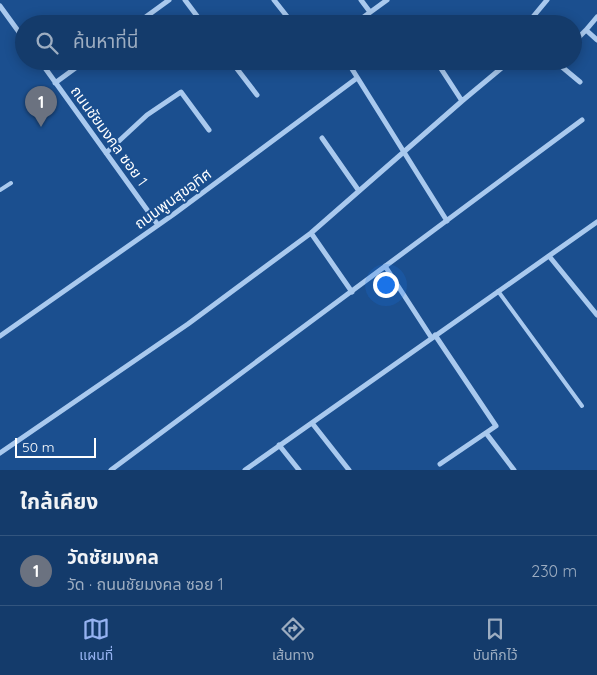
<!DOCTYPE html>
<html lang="th">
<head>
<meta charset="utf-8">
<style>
	body { margin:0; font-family:Quicksand,"Noto Sans Thai",sans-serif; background:#1d4271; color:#f1f3f6 }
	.scale { position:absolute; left:15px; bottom:12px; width:81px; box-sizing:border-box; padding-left:5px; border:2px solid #fff; border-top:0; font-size:14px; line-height:18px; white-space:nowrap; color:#fff; -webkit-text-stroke:4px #1b4f8f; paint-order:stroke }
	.you { position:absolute; left:385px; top:284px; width:18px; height:18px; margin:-12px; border:4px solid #fff; border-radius:50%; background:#1a73e8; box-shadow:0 0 0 8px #1a73e833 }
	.badge { display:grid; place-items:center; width:32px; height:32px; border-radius:50%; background:#95b2f1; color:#fff; font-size:16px; font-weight:700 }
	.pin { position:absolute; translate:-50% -41px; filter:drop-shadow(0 1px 2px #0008) }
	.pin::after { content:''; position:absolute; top:26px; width:18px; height:15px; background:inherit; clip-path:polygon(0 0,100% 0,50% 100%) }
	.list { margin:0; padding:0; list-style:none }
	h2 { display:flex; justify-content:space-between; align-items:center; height:65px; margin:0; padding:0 20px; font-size:21px }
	h2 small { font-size:16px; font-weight:400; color:#9dadc1 }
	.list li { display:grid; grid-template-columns:32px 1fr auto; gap:15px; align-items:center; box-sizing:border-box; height:70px; padding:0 20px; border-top:1px solid #33557e }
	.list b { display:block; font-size:19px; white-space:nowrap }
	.list p { margin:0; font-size:16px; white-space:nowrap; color:#9dadc1 }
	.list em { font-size:16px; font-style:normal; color:#9dadc1 }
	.icon { flex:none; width:28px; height:28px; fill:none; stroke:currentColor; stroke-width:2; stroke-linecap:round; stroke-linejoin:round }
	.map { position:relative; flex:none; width:597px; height:470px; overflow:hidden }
	.search { position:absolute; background:#143b6b; box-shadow:0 2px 12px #0003; left:15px; right:15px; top:15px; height:55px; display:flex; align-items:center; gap:12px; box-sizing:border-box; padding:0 18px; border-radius:28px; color:#9dadc1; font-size:19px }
	.sheet { height:135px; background:#143b6b }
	nav { display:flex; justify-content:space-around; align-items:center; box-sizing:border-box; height:70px; border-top:1px solid #33557e; background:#143b6b; font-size:14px; color:#9dadc1 }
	nav a { display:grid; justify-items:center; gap:2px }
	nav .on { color:#95b2f1 }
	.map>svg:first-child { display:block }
</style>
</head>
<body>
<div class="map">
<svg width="597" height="470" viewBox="0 0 597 470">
	<rect width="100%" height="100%" fill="#1b4f8f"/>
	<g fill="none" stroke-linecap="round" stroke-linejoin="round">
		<path stroke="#a9c9ee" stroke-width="4" d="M0,190L11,183
			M498,291L582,406"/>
		<path stroke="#a9c9ee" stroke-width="5" d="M185,0L203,24
			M274,0L293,24
			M361,0L370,12
			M0,6L24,39
			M597,17L586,30L597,40
			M136,24L169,0
			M354,24L387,0
			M527,24L547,0
			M573,43L586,30
			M40,61L158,225
			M231,61L257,95
			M347,61L447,221
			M436,61L462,101
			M559,61L562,67L580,82
			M55,83L85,61
			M322,138L359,191
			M106,153L147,115L181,92L209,130
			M311,233L352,292
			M549,256L597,315
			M385,266L431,337
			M435,335L496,426L440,464
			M0,336L174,214L357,78
			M312,423L349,470
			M486,433L514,470
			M279,445L299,470
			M0,453L188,324L311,233L462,101L510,61
			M111,470L582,120
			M245,470L597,222"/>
	</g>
	<g text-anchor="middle" stroke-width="4" stroke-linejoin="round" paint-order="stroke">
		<g font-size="15" fill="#fff" stroke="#1b4f8f">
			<text transform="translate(109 136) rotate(54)" y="5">ถนนชัยมงคล ซอย 1</text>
			<text transform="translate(173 199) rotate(-36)" y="5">ถนนพูนสุขอุทิศ</text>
		</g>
	</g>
</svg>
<div class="scale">50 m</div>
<div class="you"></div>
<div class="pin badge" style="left:41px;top:127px;background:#6b7280">1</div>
<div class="search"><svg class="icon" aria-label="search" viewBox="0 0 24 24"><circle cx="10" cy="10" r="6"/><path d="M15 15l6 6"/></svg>ค้นหาที่นี่</div>
</div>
<section class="sheet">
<h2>ใกล้เคียง<small></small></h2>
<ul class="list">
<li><span class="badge" style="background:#6b7280">1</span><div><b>วัดชัยมงคล</b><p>วัด · ถนนชัยมงคล ซอย 1</p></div><em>230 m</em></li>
</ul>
</section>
<nav>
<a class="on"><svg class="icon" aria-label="map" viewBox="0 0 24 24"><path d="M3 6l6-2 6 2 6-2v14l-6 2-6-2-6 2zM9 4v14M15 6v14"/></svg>แผนที่</a>
<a><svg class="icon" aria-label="directions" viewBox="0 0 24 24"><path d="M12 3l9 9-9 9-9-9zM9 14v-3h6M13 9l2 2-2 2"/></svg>เส้นทาง</a>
<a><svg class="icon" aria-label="saved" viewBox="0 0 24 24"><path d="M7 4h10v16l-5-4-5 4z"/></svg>บันทึกไว้</a>
</nav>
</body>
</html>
